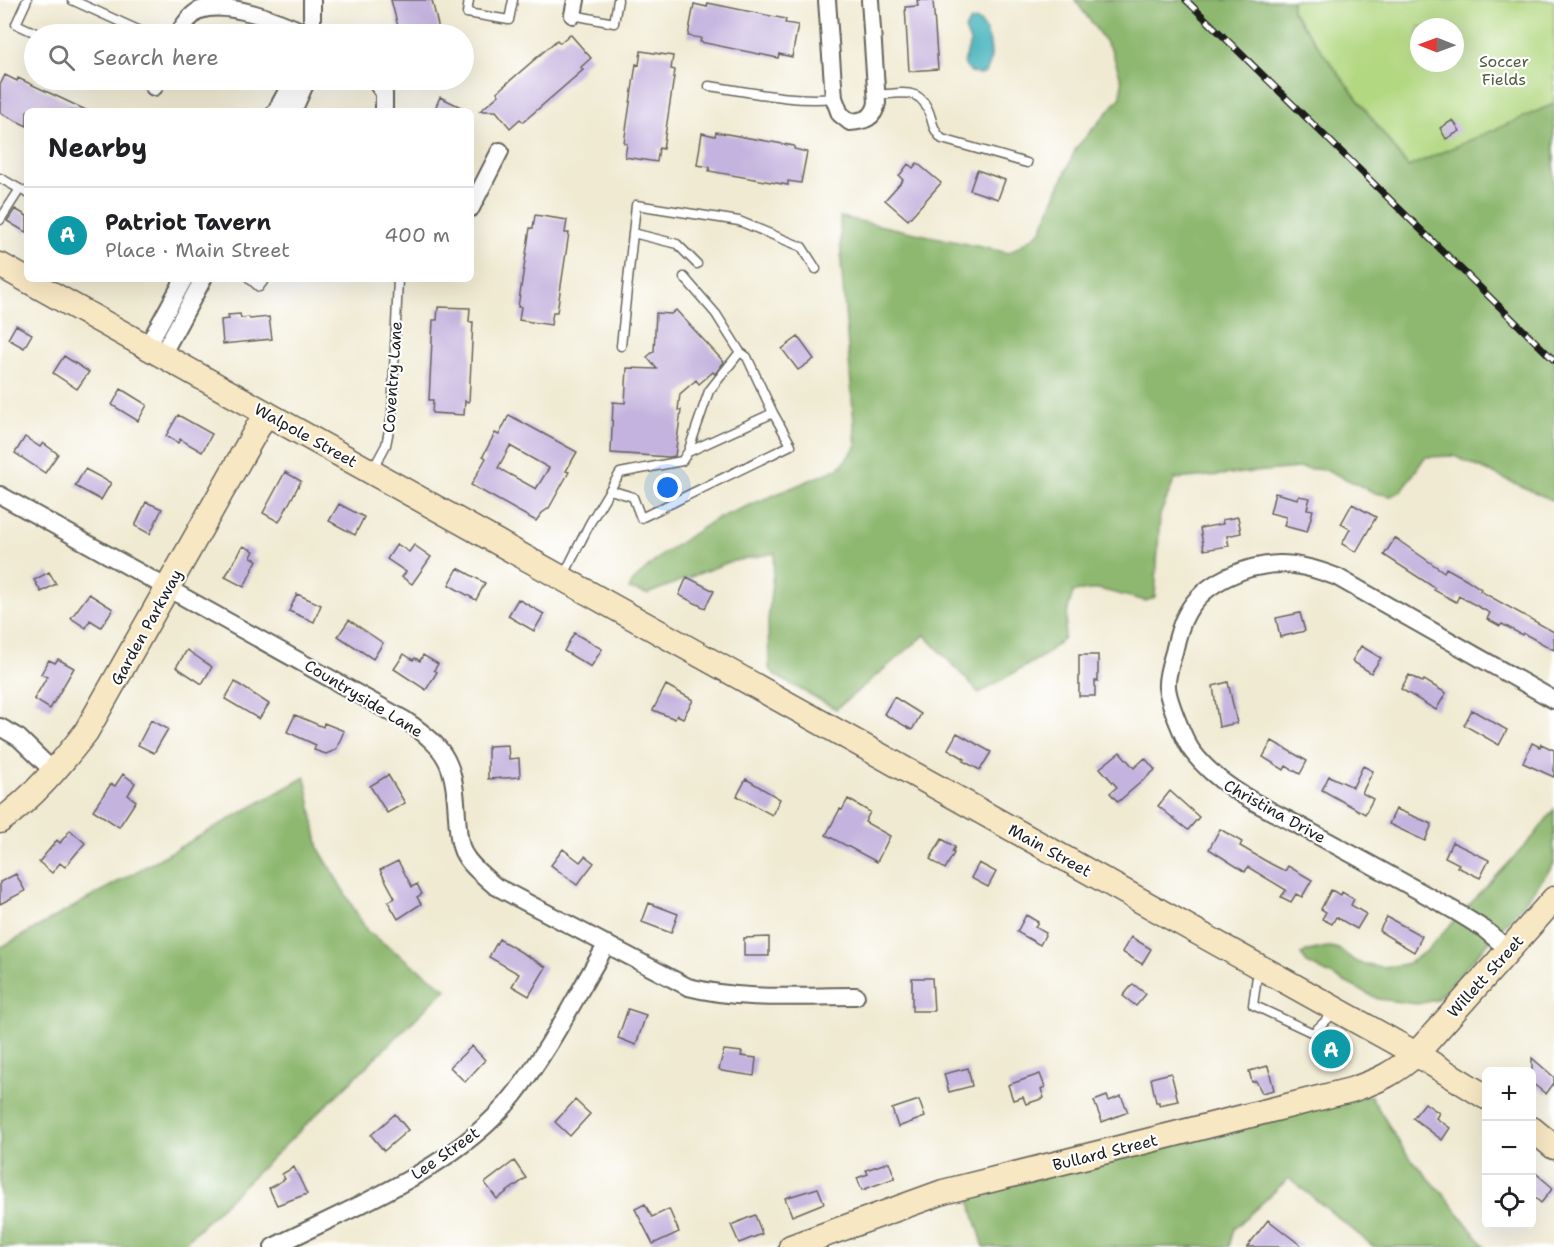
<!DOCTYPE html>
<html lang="en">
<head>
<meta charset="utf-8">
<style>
	body { margin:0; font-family:"Shantell Sans",sans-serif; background:#f6f6f6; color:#202124 }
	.controls { position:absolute; right:18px; bottom:18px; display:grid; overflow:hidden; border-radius:9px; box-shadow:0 6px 24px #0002 }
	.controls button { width:54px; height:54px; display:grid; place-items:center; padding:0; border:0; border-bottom:2px solid #e0e0e0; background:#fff; color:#202124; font:30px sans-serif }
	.compass { position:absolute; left:1410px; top:18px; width:54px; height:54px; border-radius:50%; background:#fff; box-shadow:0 6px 24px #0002; rotate:271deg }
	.you { position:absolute; left:668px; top:488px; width:21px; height:21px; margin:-15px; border:4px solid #fff; border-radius:50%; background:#1a73e8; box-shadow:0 0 0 9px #1a73e833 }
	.badge { display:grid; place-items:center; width:39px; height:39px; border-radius:50%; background:#7c3aed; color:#fff; font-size:20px; font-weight:700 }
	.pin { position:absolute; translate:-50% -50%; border:3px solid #fff; box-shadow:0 2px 6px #0006 }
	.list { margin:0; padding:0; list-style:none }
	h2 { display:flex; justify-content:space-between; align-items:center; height:78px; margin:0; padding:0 24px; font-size:26px }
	h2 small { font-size:20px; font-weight:400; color:#757577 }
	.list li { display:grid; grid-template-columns:39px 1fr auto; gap:18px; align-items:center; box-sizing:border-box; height:96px; padding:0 24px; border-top:2px solid #e0e0e0 }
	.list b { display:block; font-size:22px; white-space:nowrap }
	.list p { margin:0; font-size:20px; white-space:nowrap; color:#757577 }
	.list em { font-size:20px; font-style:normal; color:#757577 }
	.icon { flex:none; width:33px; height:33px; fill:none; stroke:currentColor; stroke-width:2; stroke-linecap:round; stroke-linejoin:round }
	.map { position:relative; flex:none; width:1554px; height:1247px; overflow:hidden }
	.search { position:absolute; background:#fff; box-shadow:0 6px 24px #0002; left:24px; top:24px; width:450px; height:66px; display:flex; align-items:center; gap:15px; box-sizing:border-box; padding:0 21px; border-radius:33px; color:#757577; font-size:22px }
	.panel { position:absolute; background:#fff; box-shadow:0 6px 24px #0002; left:24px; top:108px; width:450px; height:174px; border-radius:9px }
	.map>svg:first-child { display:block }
</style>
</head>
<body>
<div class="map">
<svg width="1554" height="1247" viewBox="0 0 1554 1247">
	<rect width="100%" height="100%" fill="#fff"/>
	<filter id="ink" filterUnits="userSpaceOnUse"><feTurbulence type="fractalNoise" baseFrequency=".0167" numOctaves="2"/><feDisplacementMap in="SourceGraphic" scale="12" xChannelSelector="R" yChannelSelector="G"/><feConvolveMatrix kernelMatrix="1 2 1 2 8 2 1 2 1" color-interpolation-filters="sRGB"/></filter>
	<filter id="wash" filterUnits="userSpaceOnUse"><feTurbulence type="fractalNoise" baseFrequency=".008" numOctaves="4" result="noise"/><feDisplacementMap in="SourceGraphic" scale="24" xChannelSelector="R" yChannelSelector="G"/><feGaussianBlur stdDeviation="1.35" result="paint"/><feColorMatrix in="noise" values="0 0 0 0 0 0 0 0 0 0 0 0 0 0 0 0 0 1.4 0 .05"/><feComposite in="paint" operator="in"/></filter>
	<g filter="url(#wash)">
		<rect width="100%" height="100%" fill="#f0ead2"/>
		<path fill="#b3d882" stroke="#687a4f" stroke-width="1.5" fill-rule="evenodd" d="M1292,0H1554V104L1408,167L1292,11ZM1419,27H1455V63H1419Z"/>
		<path fill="#8eb870" stroke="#556a46" stroke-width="1.5" d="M1075,0H1292V11L1408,167L1554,104V501L1454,456L1425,457L1402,491L1391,496L1375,493L1327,470L1299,468L1175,479L1160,515L1155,597L1146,601L1099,589L1073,592L1068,609L1064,638L1045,655L979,693L925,635L836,709L776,676L769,668L768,621L775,553L729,562L647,594L629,589L634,580L663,554L714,520L839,468L856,447L841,261L840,217L1009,253L1040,232L1076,148L1121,97L1122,82L1112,51Z
			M305,777L319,849L367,931L446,989L180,1247H0V948Z
			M1554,809V864L1519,909L1436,1000L1417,1004L1378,999L1307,963L1301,955L1306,951C1314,951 1321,947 1329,947C1342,947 1347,957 1357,962C1370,968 1394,968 1408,963C1415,960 1421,954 1427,950L1534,836Z
			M1370,1095L1405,1152L1445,1196L1485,1247H1374L1289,1178L1234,1229L1229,1247H984L968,1196Z"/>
		<path fill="#40b0ba" stroke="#2e666b" stroke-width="1.5" d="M978,20C989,29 994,53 989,66C984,80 968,74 964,63L970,42L965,29L971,21Z"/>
		<g id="blocks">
			<path fill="#c4b3de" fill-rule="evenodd" d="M391,0H432L440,34H400Z
				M917,0H933L938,69L909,71L905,7L918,6Z
				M708,3L786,19L785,23L798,25L792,57L779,54L778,58L700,42L701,38L688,36L694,4L707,7Z
				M570,34L591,58L581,67L583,70L523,122L520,119L510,128L496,111H480L499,95L497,92L557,40L560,43Z
				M641,51L673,56L671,69L675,70L663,149L659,148L657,162L625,157L627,144L624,143L636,64L639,65Z
				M5,75L17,81L18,78L88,111H27V126L0,113V85Z
				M440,97L469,111H434Z
				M1453,120L1460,131L1446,139L1440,128Z
				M716,132L794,146V149L807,152L801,183L788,181V185L709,171L710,167L697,165L702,133L715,136Z
				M917,163L941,183L908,220L885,200L903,180L899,176L908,164L913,168Z
				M977,170L1005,180L998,199L970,190Z
				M15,209L27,216V233L7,221Z
				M535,215L567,220L565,233H569L557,312H553L551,325L519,320L521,307H518L530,228H533Z
				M438,307L470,308L469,322H473L469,402L465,401L464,415L432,413L433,400H429L433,320H437Z
				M676,310L724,362L715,374L713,372L699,384L696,380L680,394L678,410H681L675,456L669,457L611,453L613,402L625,403L627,368L657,369L647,357L654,351L656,313L671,314Z
				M240,314L241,318L249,317L250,319L269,317L272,339L223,344L221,320L229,319L228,315Z
				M16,325L32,334L24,348L8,339Z
				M798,337L814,359L798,370L782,349Z
				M64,356L89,372L77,389L53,373Z
				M121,389L147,405L138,421L112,405Z
				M178,415L212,434L202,452L180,439L178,443L166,436Z
				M509,415L577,452L566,471L569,472L549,508L542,513L536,521L471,485L486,458L483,456L495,433L499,435ZM510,446L549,468L536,489L498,468Z
				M25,437L40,447L43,443L58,454L45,473L15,453Z
				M85,469L111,483L101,500L75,486Z
				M285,472L301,481L279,522L263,513Z
				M1275,493L1298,499L1299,496L1310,498L1307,509L1313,510L1307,532L1284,526L1286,517L1270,513Z
				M146,502L162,509L150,534L135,526Z
				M339,504L364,517L355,535L329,521Z
				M1352,504L1376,517L1356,552L1342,544L1350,529L1341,524Z
				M1238,517L1241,533L1227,536L1229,546L1204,550L1200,528L1223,524L1222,520Z
				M1395,538L1444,572L1446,568L1466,579L1481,589L1480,591L1554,632V650L1523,633L1522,635L1502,624L1500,626L1487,619L1490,613L1459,596L1456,602L1434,590L1435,588L1384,555Z
				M397,544L409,552L414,545L431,557L412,584L402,577L406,572L387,559Z
				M243,546L254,551L251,557L257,560L244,587L225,577Z
				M458,568L485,583L476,600L449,585Z
				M49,572L56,584L41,592L34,580Z
				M687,577L714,591L705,608L679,595Z
				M89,594L113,609L101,627L90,620L86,628L71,618Z
				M297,594L321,605L314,622L289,611Z
				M518,599L544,614L534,631L508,616Z
				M1300,613L1305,631L1280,637L1276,618Z
				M349,620L383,643L373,659L338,636Z
				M574,633L602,649L591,667L564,651Z
				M1361,646L1381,658L1371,673L1352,661Z
				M187,650L212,667L202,684L176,667Z
				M404,654L413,660L415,658L420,661L423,655L438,664L434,670L437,672L426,690L394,669Z
				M1079,655H1098V681H1095V696H1079Z
				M58,659L74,668L50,709L34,699L47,677L41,674L49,660L55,663Z
				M1409,675L1422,682L1424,680L1446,693L1436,710L1401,689Z
				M235,682L269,704L259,719L225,699Z
				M1228,682L1237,723L1219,727L1213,686Z
				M666,685L693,700L683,718L677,715L675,719L653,710Z
				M894,697L921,714L912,730L884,714Z
				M1472,710L1507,730L1499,745L1464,725Z
				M295,715L323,727L324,723L344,731L336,750L326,754L314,750L316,745L287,732Z
				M151,720L168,729L154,753L138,745Z
				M957,733L991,752L980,770L963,761L965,759L948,749Z
				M1272,741L1307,761L1300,774L1286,766L1284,770L1263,757Z
				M1532,743L1540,747L1541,744L1554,750V777L1523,763Z
				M508,745L509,759L519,758L520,777L488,779V746Z
				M1120,752L1134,768L1145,758L1155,770L1118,802L1110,793L1117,787L1100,768Z
				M1363,766L1373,771L1362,793L1373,799L1365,814L1322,790L1329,776L1353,787Z
				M123,774L135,783L128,795L136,801L119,827L93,810L111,784L115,786Z
				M388,775L405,803L387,813L370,786Z
				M746,779L780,799L772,815L737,796Z
				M1170,791L1199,817L1188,830L1158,806Z
				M848,799L870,812L865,822L890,836L877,862L826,835L840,809L842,810Z
				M1396,809L1432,824L1425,841L1389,824Z
				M1220,829L1242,842L1240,846L1271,864L1285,871L1288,866L1312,880L1302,897L1296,894L1291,902L1281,897L1286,890L1248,867L1245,872L1209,849Z
				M70,830L85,843L65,867L60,863L52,873L39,862L57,840L60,843Z
				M942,839L955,847L952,852L954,853L945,869L930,859Z
				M1452,842L1489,860L1480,878L1457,867L1459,864L1445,857Z
				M563,849L580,862L585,856L594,863L577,885L551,865Z
				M398,861L412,887L417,884L422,894L417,897L421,904L398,919L388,902L395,898L380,870Z
				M979,863L996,872L988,887L971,878Z
				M16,874L25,891L0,904V882Z
				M1331,890L1341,895L1342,892L1354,899L1351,905L1366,914L1357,929L1336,917L1332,924L1322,919L1326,912L1321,909Z
				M649,903L678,914L671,933L642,922Z
				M1026,915L1038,922L1035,927L1046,933L1040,945L1017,932Z
				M1387,917L1422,936L1414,952L1379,931Z
				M769,937V956H744V938Z
				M1131,937L1151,949L1142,964L1122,952Z
				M499,939L546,967L529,996L512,986L519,974L489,957Z
				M912,978H932L934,1011H912Z
				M1133,984L1146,994L1136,1006L1123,996Z
				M628,1009L646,1015L636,1045L618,1038Z
				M1324,1033L1348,1046L1337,1066L1314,1053Z
				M472,1046L485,1060L465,1082L450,1067Z
				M724,1050L742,1052L741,1056L756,1058L754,1076L722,1071L719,1069Z
				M1532,1058L1554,1077V1083L1546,1094L1532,1083Z
				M1268,1066L1274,1090L1262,1093L1256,1081L1252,1082L1249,1071Z
				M968,1068L972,1086L949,1092L944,1074Z
				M1171,1073L1178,1101L1159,1105V1102H1156L1151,1078Z
				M1040,1074L1045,1087L1041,1089L1044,1098L1026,1104L1023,1097L1013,1100L1008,1085Z
				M1107,1096L1109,1101L1121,1096L1128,1112L1102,1122L1094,1101Z
				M575,1100L590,1114L570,1136L555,1122Z
				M919,1100L925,1117L898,1127L892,1109Z
				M1425,1103L1439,1113L1436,1118L1450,1128L1442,1140L1413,1118Z
				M395,1114L408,1130L384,1151L371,1135Z
				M514,1161L526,1178L497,1199L485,1183Z
				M889,1162L895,1178L862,1190L857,1178L868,1174L866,1170Z
				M294,1167L307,1194L277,1205L269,1188L285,1179L282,1174Z
				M1532,1170L1553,1188L1541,1203L1532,1195Z
				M818,1188L824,1203L792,1216L785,1198Z
				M645,1204L652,1217L669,1209L679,1232L653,1244L635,1209Z
				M755,1215L762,1234L739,1243L731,1225Z
				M1268,1220L1303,1247H1247Z"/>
		</g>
	</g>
	<g filter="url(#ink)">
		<use href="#blocks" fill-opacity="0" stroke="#66645c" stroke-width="1.5"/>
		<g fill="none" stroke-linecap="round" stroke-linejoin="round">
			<g stroke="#66645c" stroke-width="11">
				<path id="lane" d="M27,0L16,24L38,34
					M72,0L147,34
					M469,0L467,13L509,20L513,0
					M573,15L614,23L618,0
					M138,80L154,87
					M709,86C751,92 792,102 834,98
					M877,95C904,93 922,86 931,118C933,126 935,132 942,139L1027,163
					M0,178L27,193
					M0,220L20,189
					M633,233L677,244L697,264
					M684,277L716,314L740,352L747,357L773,413
					M250,279L259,287L265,279
					M621,346L636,205L739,221L802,247L816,269
					M373,469L386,445L392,415L398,279
					M610,490L633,497L641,518L791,445L773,413L688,452
					M564,575L590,523L620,473L682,461L688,452L709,391L740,352
					M1258,969L1253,1005L1313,1033L1336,1011"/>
			</g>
			<g stroke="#66645c" stroke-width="20">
				<path id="street" d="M312,0V34
					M827,0L834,98L840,114L850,122C865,121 874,118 877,103L870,0
					M573,15L576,0
					M178,34C184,25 190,15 200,10C227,0 282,22 307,34
					M375,80L384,93V111
					M154,87L157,80
					M276,111L293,80
					M293,111L307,80
					M471,208L500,151
					M147,347L184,279
					M162,355L203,279
					M0,495L405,720C449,750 454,764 457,816C458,828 458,841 463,852C470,866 484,876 495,886L688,987C743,1001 800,996 856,996
					M0,727L19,738L53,771
					M1509,950L1484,929L1455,911C1407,884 1359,858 1311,832C1269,809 1221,790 1192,751C1184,740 1168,700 1167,687C1166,677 1171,662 1174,652C1177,638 1180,625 1187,613C1204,582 1245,565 1280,564C1299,564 1319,570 1337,577L1554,700
					M273,1247C353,1207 458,1167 514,1095C550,1049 577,994 607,944"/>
			</g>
			<g stroke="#66645c" stroke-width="27">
				<path id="secondary" d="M0,265L1416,1054L1486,1097
					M0,821C33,798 61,764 86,732L266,413
					M1532,1129L1554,1147
					M791,1247L943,1192L1351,1090C1378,1081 1395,1073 1416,1054L1554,899"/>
			</g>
			<use href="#lane" stroke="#fff" stroke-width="8"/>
			<use href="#street" stroke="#fff" stroke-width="16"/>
			<use href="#secondary" stroke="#f8e7c3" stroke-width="24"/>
			<g stroke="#1c1c1c" stroke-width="7">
				<path id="rail" d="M1186,0L1554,360"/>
			</g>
			<use href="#rail" stroke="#fff" stroke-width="4.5" stroke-dasharray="14" stroke-linecap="butt"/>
		</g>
	</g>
	<g text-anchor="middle" stroke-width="4.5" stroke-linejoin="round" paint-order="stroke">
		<g font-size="16" fill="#515e40" stroke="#fff">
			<text x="1504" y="67">Soccer<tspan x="1504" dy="18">Fields</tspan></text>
		</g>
		<g font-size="16" fill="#1c1c1c" stroke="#fff">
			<text transform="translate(392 377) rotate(-86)" y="6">Coventry Lane</text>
			<text transform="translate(306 435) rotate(29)" y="6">Walpole Street</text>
			<text transform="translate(146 627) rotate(-61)" y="6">Garden Parkway</text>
			<text transform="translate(364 698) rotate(31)" y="6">Countryside Lane</text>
			<text transform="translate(1275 811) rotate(29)" y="6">Christina Drive</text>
			<text transform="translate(1050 850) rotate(29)" y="6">Main Street</text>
			<text transform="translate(1485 976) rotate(-48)" y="6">Willett Street</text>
			<text transform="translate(1105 1152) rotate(-14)" y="6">Bullard Street</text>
			<text transform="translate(445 1153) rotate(-35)" y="6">Lee Street</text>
		</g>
	</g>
</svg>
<div class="controls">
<button>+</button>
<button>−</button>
<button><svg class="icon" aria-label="locate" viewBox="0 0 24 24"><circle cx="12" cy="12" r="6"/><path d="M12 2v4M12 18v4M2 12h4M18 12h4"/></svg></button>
</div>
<svg class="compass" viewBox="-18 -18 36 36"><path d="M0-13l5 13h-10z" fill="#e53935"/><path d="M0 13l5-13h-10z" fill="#757577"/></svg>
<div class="you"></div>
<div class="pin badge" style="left:1331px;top:1049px;background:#0f9aa8">A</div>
<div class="search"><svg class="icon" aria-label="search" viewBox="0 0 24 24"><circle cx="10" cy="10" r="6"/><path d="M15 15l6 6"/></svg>Search here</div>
<section class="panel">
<h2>Nearby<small></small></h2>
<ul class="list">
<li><span class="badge" style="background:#0f9aa8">A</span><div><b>Patriot Tavern</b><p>Place · Main Street</p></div><em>400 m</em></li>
</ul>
</section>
</div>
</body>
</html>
